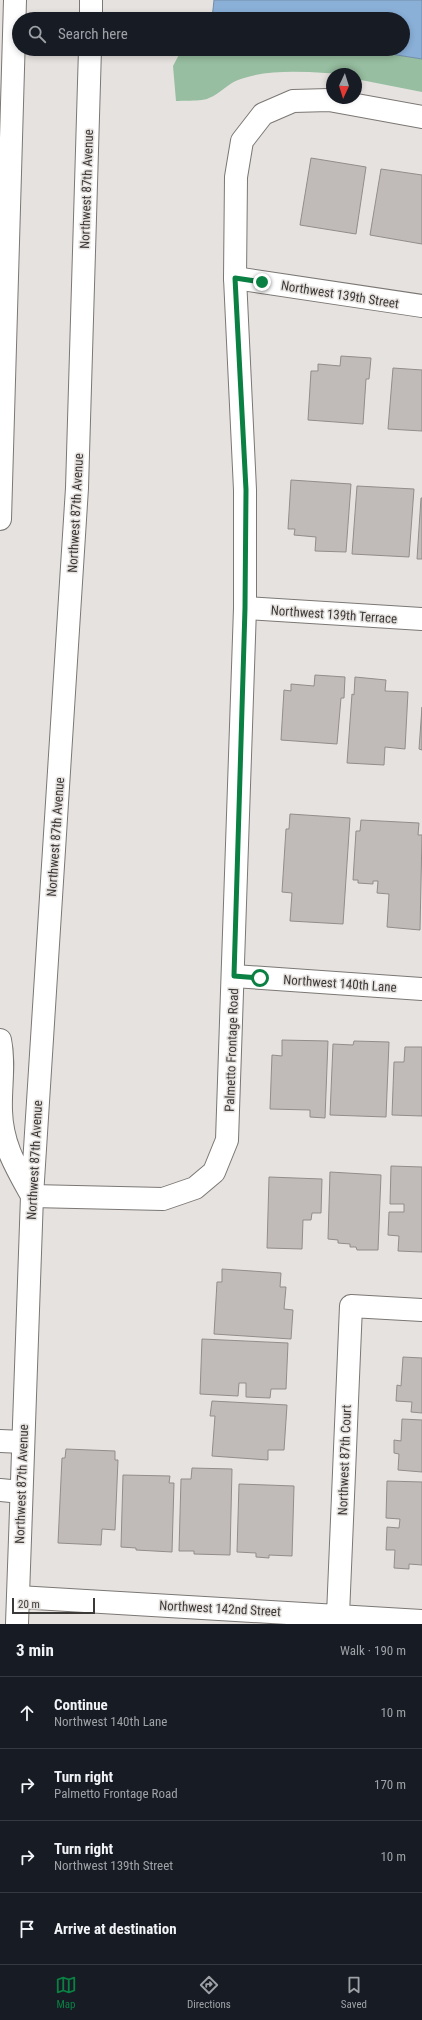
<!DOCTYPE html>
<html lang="en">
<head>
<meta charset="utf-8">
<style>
	body { margin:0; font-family:"Roboto Condensed",sans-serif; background:#20242c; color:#f1f3f6 }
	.compass { position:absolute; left:326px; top:68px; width:36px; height:36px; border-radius:50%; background:#171b24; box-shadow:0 2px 6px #0003; rotate:184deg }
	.scale { position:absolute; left:12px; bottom:10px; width:83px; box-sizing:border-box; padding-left:4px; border:2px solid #3c3a39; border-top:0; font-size:11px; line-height:14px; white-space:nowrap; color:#3c3a39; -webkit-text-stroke:3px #e6e2df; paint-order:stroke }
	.stop { position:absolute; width:12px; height:12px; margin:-9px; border:3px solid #0b8043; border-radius:50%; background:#fff }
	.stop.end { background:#0b8043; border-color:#fff; box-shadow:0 1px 4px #0008 }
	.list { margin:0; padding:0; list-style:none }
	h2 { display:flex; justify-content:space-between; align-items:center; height:52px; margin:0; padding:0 16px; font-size:17px }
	h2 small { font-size:13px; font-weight:400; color:#9ea1a6 }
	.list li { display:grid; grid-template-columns:26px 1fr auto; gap:12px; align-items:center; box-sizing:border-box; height:72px; padding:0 16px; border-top:1px solid #363941 }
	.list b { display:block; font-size:15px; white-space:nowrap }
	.list p { margin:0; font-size:13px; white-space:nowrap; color:#9ea1a6 }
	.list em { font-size:13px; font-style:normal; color:#9ea1a6 }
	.icon { flex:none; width:22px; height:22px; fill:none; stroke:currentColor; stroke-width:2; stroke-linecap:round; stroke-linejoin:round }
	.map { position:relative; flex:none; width:422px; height:1624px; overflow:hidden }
	.search { position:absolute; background:#171b24; box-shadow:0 2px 6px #0003; left:12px; right:12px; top:12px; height:44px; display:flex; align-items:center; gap:10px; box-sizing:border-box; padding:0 14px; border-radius:22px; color:#9ea1a6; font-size:15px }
	.sheet { height:340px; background:#171b24 }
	nav { display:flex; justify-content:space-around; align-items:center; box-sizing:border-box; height:56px; border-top:1px solid #363941; background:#171b24; font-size:11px; color:#9ea1a6 }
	nav a { display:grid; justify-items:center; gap:2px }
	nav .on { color:#0b8043 }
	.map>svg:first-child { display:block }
</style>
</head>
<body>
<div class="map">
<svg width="422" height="1624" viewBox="0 0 422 1624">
	<rect width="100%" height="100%" fill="#e6e2df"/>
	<path fill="#97bea0" d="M182,49H359L422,59V92L356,79V74C319,74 275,66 238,80C227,84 220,94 209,98C201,102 186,100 176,101L173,66Z"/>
	<path fill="#8ab0d8" stroke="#738da8" d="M214,0H422V59L359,49H403V19H212Z"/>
	<path fill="#c0bbb8" stroke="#928d8b" d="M311,158L366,167L356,234L300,225Z
		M381,169L422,175V244L370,235Z
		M341,356L371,358L369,379H366L363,424L308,420L311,371H318V364L340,366Z
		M393,368L422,370V431L388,429Z
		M291,480L351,484L346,552L315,551L316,537L294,535L295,529H288Z
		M357,486L414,489L409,557L352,554Z
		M421,498H422V559H417Z
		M315,675L345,677L344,698H341L337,744L281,740L284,690L291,691V684L314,686Z
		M355,677L386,680L385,691L408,692L405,749L385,747L384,765L347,763L352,694L354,695Z
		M422,707V750L419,749Z
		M290,814L350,818L343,924L290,921L292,893L282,892L286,829H289Z
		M361,820L419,823L418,835H422L420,930L387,927L389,894L377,893L378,881H373V884L358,883V880H353L356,831H360Z
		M282,1040L328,1041L325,1118L310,1117V1110L270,1109L272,1055L282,1056Z
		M354,1041L389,1042L386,1117L330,1115L333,1044L353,1045Z
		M405,1047H422V1116L392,1115L394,1062H404Z
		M391,1166L422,1167V1252L398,1251L399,1236L388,1235L389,1212H404V1204H390Z
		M330,1172L381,1175L378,1250H357L356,1247H350V1244L338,1243V1240L328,1239Z
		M269,1177L322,1179L321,1213H312L311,1220H303L302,1249L267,1248Z
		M222,1269L281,1273L280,1287H286L284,1309L293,1310L291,1339L214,1334L217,1282H222Z
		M202,1339L288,1343L286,1389H271L270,1398L246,1397V1383H239L238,1396L200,1394Z
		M403,1357L422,1358V1413L411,1412L412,1402L396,1401L397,1385L401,1386Z
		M212,1401L287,1405L284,1450H268V1460L212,1456L215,1416H210Z
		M402,1419L422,1420V1472L398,1470L399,1454L394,1453V1440L401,1441Z
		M66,1449L115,1451V1460H118L115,1530L102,1529L101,1545L58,1543L62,1458H65Z
		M192,1468L232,1469L230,1555L194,1554V1551H179L181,1479H191Z
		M123,1475L170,1476L169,1483H174L172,1552L136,1550V1548L121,1547Z
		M387,1481L422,1482V1565L409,1564V1569L394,1568L395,1550H386L387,1527L399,1528L400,1519L386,1518Z
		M239,1484L294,1486L292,1556L269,1555V1558L256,1557V1553L237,1552Z"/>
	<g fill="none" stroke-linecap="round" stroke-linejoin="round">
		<g stroke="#7b7774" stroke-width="24">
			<path id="minor" d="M235,278L422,306
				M245,608L422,619
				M234,976L422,989
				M18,1597L422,1621
				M338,1615L351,1306L422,1310"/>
		</g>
		<g stroke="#7b7774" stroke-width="24">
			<path id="tertiary" d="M32,1196L163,1199L195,1188L214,1172L227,1140L245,608V490L235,278L236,177L242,141L263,114L293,101L329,100L422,117
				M0,1441L23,1442
				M0,1490L21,1492"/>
		</g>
		<g stroke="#7b7774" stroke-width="24">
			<path id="secondary" d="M91,19V0
				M0,519L15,0
				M0,1040C5,1064 0,1087 1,1111C2,1145 16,1167 32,1196
				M17,1624L32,1196L77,488L90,49"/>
		</g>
		<use href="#minor" stroke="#fff" stroke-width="22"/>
		<use href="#tertiary" stroke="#fff" stroke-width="22"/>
		<use href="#secondary" stroke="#fff" stroke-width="22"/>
	</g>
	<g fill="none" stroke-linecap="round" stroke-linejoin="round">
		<path stroke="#0b8043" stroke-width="5" d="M260,978L234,976L245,608L246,490L235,278L262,282"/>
	</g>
	<g text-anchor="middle" stroke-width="3" stroke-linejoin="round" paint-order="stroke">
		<g font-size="13" fill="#3c3a39" stroke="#e6e2df">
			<text transform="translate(86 189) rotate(-88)" y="5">Northwest 87th Avenue</text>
			<text transform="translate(340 294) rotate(9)" y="5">Northwest 139th Street</text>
			<text transform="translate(75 513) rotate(-87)" y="5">Northwest 87th Avenue</text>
			<text transform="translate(334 614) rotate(4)" y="5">Northwest 139th Terrace</text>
			<text transform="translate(55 837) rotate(-86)" y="5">Northwest 87th Avenue</text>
			<text transform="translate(340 983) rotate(4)" y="5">Northwest 140th Lane</text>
			<text transform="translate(231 1050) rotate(-88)" y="5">Palmetto Frontage Road</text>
			<text transform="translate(34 1160) rotate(-87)" y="5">Northwest 87th Avenue</text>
			<text transform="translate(344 1460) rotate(-88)" y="5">Northwest 87th Court</text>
			<text transform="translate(21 1484) rotate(-88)" y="5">Northwest 87th Avenue</text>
			<text transform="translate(220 1608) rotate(3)" y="5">Northwest 142nd Street</text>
		</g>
	</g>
</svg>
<svg class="compass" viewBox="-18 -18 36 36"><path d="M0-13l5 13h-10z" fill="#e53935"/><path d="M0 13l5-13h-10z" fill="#9ea1a6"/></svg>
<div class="scale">20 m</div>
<div class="stop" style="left:260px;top:978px"></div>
<div class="stop end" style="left:262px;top:282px"></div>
<div class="search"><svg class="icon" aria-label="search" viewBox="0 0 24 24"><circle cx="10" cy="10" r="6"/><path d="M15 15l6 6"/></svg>Search here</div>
</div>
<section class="sheet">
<h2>3 min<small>Walk · 190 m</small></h2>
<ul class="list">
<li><svg class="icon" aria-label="ahead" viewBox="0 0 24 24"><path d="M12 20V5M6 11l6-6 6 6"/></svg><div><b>Continue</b><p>Northwest 140th Lane</p></div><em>10 m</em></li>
<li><svg class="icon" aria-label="right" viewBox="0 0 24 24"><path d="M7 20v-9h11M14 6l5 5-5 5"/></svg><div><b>Turn right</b><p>Palmetto Frontage Road</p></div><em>170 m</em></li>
<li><svg class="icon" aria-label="right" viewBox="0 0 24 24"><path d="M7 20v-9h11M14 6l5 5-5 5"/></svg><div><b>Turn right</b><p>Northwest 139th Street</p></div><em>10 m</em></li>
<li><svg class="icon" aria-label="arrive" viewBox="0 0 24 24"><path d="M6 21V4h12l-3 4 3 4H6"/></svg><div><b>Arrive at destination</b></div></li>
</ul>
</section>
<nav>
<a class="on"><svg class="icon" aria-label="map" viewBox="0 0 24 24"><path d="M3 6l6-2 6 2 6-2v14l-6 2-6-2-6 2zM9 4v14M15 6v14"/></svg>Map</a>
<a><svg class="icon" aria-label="directions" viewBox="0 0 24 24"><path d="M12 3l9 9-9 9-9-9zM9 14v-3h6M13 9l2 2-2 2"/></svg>Directions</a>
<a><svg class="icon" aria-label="saved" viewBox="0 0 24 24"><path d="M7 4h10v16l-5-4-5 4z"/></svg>Saved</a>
</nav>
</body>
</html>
